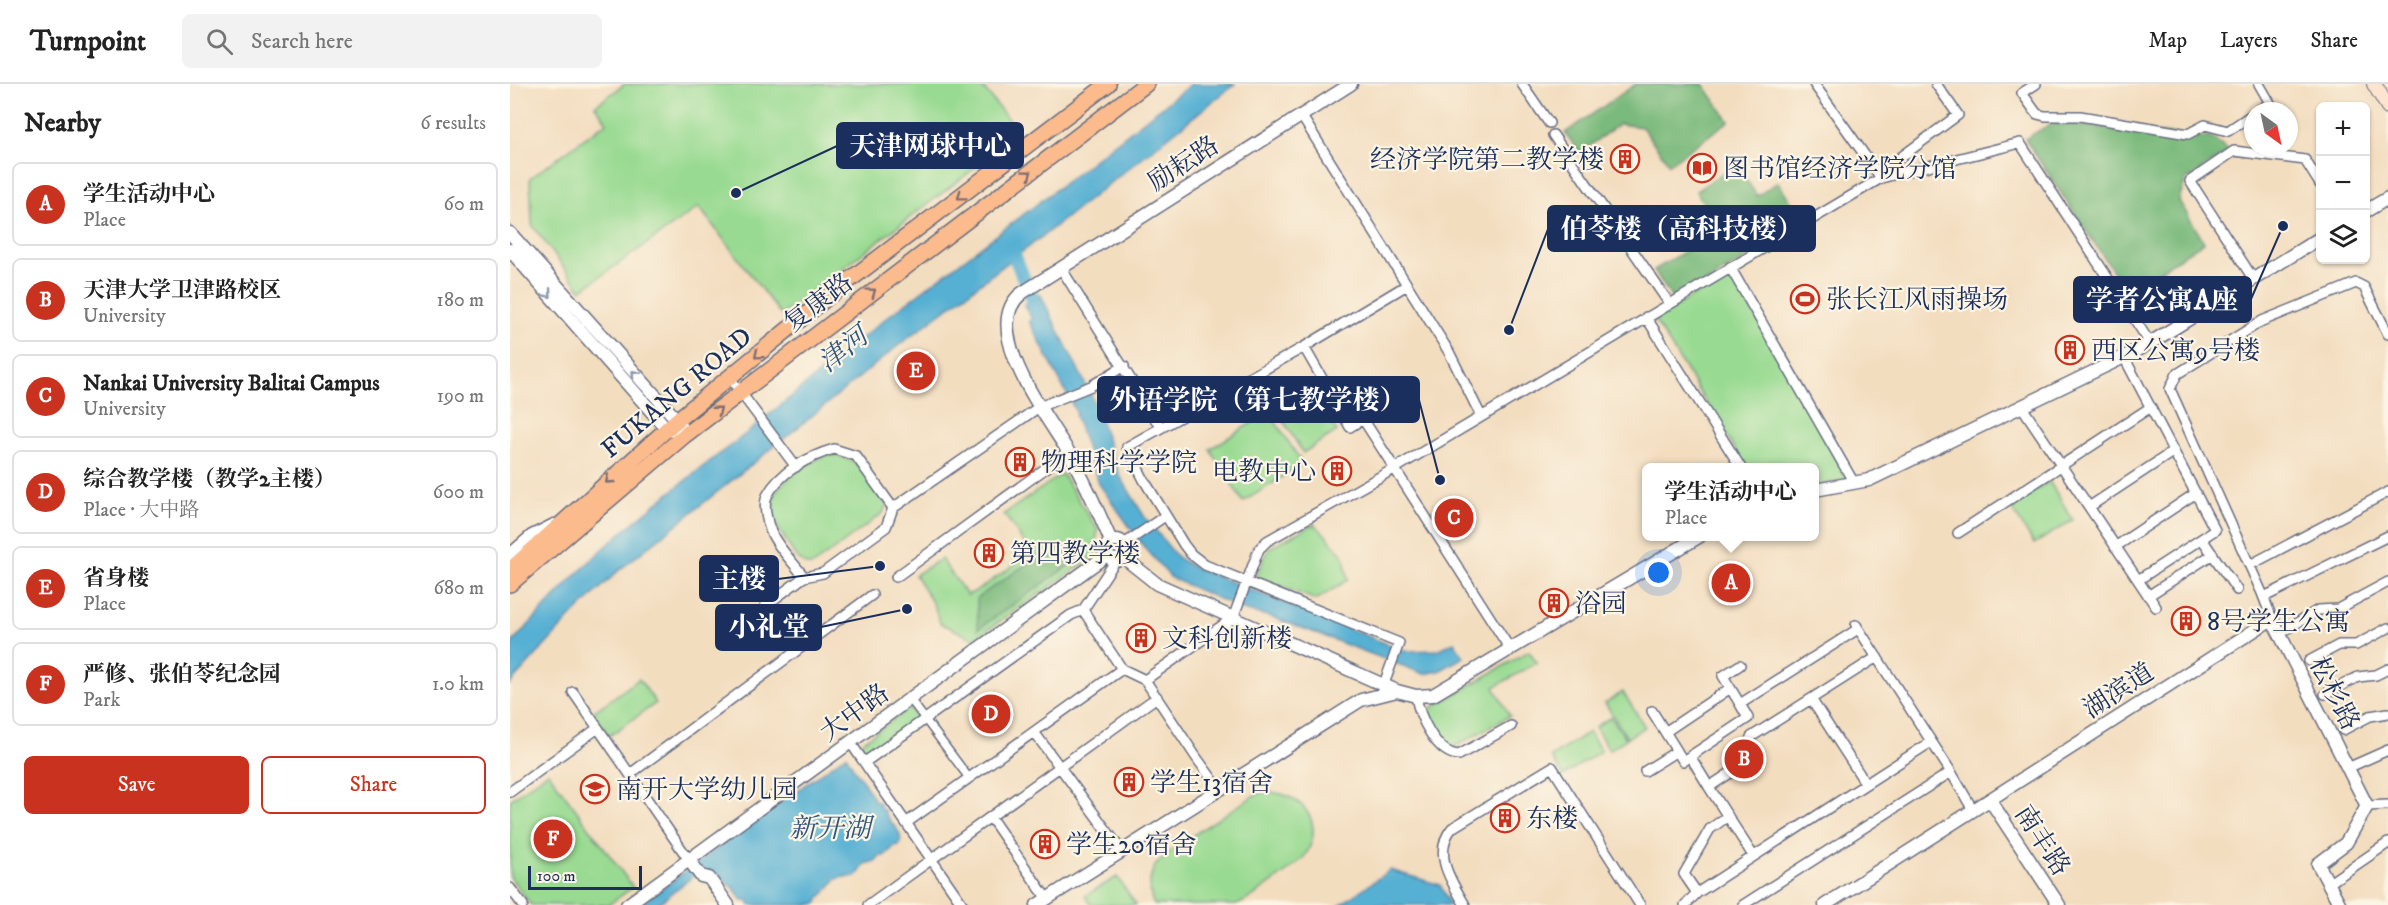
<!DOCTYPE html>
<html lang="en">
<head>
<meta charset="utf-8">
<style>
	body { margin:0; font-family:"IM FELL DW Pica","Noto Serif SC",serif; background:#f2f2f2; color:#222 }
	.controls { position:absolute; right:18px; top:18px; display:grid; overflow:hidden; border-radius:9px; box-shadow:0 2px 4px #0004 }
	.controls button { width:54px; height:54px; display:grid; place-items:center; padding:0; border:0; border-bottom:2px solid #e0e0e0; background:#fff; color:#222; font:30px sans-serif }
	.compass { position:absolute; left:1734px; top:18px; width:54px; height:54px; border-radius:50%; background:#fff; box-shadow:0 2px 4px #0004; rotate:147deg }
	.scale { position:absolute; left:18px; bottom:15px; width:114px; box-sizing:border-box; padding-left:6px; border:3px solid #1b2f5e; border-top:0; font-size:16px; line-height:21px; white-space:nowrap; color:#1b2f5e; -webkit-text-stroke:4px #fcf5e5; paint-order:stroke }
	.you { position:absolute; left:1149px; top:489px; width:21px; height:21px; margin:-15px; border:4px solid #fff; border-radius:50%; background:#1a73e8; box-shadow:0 0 0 9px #1a73e833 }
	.badge { display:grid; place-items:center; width:39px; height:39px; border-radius:50%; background:#c8321e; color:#fff; font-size:20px; font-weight:700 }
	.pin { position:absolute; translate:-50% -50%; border:3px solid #fff; box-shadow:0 2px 6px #0006 }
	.popup { position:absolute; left:1132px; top:379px; width:177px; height:78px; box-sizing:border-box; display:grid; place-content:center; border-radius:9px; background:#fff; filter:drop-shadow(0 2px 4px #0005); font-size:20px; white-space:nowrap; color:#767676 }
	.popup b { font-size:22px; color:#222 }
	.popup::after { content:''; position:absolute; left:50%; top:100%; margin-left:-12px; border:12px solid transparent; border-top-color:#fff }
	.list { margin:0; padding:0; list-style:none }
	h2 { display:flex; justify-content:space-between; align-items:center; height:78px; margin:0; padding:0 24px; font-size:26px }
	h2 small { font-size:20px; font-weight:400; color:#767676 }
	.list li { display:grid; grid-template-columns:39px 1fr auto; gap:18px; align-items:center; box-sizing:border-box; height:84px; margin:0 12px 12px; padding:0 12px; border:2px solid #e0e0e0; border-radius:9px }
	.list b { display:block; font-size:22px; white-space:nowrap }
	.list p { margin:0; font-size:20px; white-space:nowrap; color:#767676 }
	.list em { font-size:20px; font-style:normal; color:#767676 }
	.actions { display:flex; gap:12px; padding:18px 24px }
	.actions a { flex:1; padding:14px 0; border:2px solid #c8321e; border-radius:9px; text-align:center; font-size:21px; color:#c8321e }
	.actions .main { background:#c8321e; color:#fff }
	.icon { flex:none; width:33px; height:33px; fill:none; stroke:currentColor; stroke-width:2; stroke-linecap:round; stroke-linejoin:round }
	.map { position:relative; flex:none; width:1878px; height:821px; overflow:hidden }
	header { display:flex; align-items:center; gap:36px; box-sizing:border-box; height:84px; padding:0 30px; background:#fff; border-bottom:2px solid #e0e0e0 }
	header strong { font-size:28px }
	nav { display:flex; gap:33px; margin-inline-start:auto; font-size:21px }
	.search { width:420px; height:54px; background:#f2f2f2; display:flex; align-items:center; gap:15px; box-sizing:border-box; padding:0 21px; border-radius:9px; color:#767676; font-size:22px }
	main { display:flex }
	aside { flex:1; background:#fff }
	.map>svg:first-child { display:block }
</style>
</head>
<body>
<header>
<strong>Turnpoint</strong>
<div class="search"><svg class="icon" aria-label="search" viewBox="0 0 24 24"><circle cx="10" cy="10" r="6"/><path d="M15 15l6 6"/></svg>Search here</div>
<nav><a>Map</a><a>Layers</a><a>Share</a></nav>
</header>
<main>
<aside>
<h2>Nearby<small>6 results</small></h2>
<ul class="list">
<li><span class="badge">A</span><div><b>学生活动中心</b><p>Place</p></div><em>60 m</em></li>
<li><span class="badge">B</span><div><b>天津大学卫津路校区</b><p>University</p></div><em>180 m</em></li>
<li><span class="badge">C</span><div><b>Nankai University Balitai Campus</b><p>University</p></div><em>190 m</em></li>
<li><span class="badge">D</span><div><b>综合教学楼（教学2主楼）</b><p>Place · 大中路</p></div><em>600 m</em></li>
<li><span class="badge">E</span><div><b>省身楼</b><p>Place</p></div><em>680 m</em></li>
<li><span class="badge">F</span><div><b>严修、张伯苓纪念园</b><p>Park</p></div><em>1.0 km</em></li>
</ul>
<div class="actions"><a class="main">Save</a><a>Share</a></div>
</aside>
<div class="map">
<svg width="1878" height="821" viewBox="0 0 1878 821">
	<rect width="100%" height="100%" fill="#fcf5e5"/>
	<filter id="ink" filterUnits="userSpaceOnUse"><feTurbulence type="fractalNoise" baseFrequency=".0167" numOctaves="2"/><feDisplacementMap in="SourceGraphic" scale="12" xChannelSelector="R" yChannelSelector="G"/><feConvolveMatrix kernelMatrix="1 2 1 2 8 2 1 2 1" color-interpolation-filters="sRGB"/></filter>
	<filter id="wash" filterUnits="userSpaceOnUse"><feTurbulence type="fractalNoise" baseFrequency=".008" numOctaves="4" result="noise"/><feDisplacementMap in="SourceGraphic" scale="24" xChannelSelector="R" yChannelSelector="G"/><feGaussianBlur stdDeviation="1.35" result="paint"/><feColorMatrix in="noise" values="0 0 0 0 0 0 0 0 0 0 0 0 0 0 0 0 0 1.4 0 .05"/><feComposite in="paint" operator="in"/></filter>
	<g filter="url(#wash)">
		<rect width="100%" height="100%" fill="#f3ddbf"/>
		<path fill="#98da91" stroke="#5a8478" stroke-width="1.5" d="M115,0H470L510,50L271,231L189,123L71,206L22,141L20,94L97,38L85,22Z
			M1221,189L1339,395L1305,402V384L1236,383L1144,235Z
			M804,313L827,347L793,369L772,335Z
			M759,328L793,380L733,418L700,365Z
			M318,371C353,373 359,394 377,420L373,429L307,478L301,482C290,480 284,470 278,460C258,429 252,414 285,389C296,381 305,375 318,371Z
			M552,390L588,446L583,473L464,555L430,539L424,521L405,491L431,475L457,511L468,506L521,469L494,430Z
			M1539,397L1563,436L1524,460L1500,422Z
			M804,440L813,448L834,473L838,496L806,516L746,493L759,464Z
			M1019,567L1027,579L984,603L1000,632L946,662C928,662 922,641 914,628Z
			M129,595L146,619L99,652L82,629Z
			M1113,608L1135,643L1117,654L1095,619Z
			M399,624L408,636L358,672L349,660Z
			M1101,633L1116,655L1099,666L1085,643Z
			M1079,648L1091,667L1053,692L1041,673Z
			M38,688L123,803L98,821H21L0,793V716Z
			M752,708C788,706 817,736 796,770C791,779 736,819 726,821C719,821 710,821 703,821C683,821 664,821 644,821C639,810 638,796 644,784C653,767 723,726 743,712Z
			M607,793L626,821H581L575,812Z"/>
		<path fill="#7aba7b" stroke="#4a746c" stroke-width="1.5" d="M1126,0H1193L1219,37L1159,80L1132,43L1109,40L1070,69L1055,49Z
			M1542,39L1703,54L1719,67L1675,97L1669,117L1694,158L1617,208L1515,55Z
			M1226,80L1247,112L1268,98L1295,139L1164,218L1144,186L1211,146L1186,107Z
			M544,461L567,476L468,545L467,514Z"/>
		<path fill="#56b0d3" stroke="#387098" stroke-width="1.5" d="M681,0H725L533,152L389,261L270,358L254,335L376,234L509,134Z
			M526,209L530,210L582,313L610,392L634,432L667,473L681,482L895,567L928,566L944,558L954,573L929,587L914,590L800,547L758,532L736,527L661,494L634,463L589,400L565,331L567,330L519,237L522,235L514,221L520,212Z
			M251,338L266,361L107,488L62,532L0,600V561C25,534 50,507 76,481C130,429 192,384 251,338Z
			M336,671L347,690L349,691L365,717L369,718L371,725L374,726C377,740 396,745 389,762L386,761L374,772H370L365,777L355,780L346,793C317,791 327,801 309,814L308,819L298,821H239L238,816H232L223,803C215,800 211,789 201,787C184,783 160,816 144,821C140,821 133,821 129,821Z
			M880,786L930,801L940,821H830Z"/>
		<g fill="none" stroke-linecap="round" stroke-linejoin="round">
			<path stroke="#56b0d3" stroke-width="14" d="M500,161L528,229"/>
		</g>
	</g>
	<g filter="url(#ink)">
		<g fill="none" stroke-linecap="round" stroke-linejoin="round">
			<g stroke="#676c80" stroke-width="10">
				<path id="pedestrian" d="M400,615L459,694"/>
			</g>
			<g stroke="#676c80" stroke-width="12">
				<path id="minor" d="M1012,0L1039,39
					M1304,0L1371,94
					M1526,0L1512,9L1527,30L1535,32H1570L1678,50L1695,41L1718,47L1743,30
					M1748,27L1760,19L1749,0
					M791,31L939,268L971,332
					M1043,51L1159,219
					M1368,90L1448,31L1426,0
					M1220,183L1344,399
					M551,184L651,344
					M1744,196L1680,97L1724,67L1795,76L1810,100
					M1136,233L1231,384
					M794,263L840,343L853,335L1000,565
					M1614,273L1705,446L1628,496
					M220,294L286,383
					M1512,323L1646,523
					M324,365L346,372L383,424L376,443L313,489L294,493C284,479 268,464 261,448C257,438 253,422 257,412C269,388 300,372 324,365Z
					M1579,423L1664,367
					M383,424L529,323L581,302L614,282
					M1448,449L1641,323
					M1692,455L1727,506
					M614,460L655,432
					M1605,463L1686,409
					M606,476L573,526L612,585L635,596L723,534L749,465L757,457L889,382L1371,94L1510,59L1640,259
					M1740,481L1878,408
					M386,493L558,368
					M1638,512L1703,470
					M1754,513L1878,452
					M1762,535L1752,509L1660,305L1667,290L1752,237L1846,199L1854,203L1878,250
					M1346,541L1441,688L1463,726
					M1769,550L1808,526L1828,525L1878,498
					M287,566L255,522L294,493
					M1799,577L1829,561H1846L1878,544
					M635,596L686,673L710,706
					M874,600L889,559L695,481L681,470L674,461L634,396L617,363L794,263L897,201
					M63,608L179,776
					M1815,610L1848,593L1866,591L1878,585
					M906,612C909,632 926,670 949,671L1001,642
					M1301,615L1356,700
					M1230,620L1213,592L1230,581
					M1142,627L1167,667
					M1833,646L1860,632L1878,629
					M524,648L611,766
					M1155,648L1219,605
					M340,658L453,821
					M1180,672L1199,703L1249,670L1240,658L1241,653L1367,573
					M355,678L561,531L573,526
					M1842,682L1878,666
					M1135,687L1167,667L1173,677L1238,634L1230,620L1348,545
					M120,690L362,511
					M1199,703L1242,770
					M0,708L88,644
					M1857,722L1878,721
					M481,734L537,815
					M396,739L612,585
					M1818,800L1878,759
					M0,804L13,821
					M1187,809L1421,658
					M358,821L647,613
					M955,821C941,797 922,769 942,744L1042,683L1130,821
					M1175,821L1187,809L1174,790L1200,745L1218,732
					M1233,821L1441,688"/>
			</g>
			<g stroke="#676c80" stroke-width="15">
				<path id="tertiary" d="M1856,127L1878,114
					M0,149L167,336L175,351
					M0,166L157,345L163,347
					M1305,406L1359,396L1614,273L1640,259L1810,154
					M596 466a10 10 0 1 1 20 0a10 10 0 1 1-20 0Z
					M601,457C588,427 575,397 559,369C539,335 467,244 512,209L841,0
					M0,471L22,452L44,441
					M613,473L647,500L887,607L906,612L923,611L1190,452
					M1480,716L1549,821
					M179,776L191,792L199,794L218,821
					M117,821L597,471
					M527,821L851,616L887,607
					M1315,821L1762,535L1857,722L1836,759L1808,780L1830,821"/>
			</g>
			<g stroke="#676c80" stroke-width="16">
				<path id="secondary" d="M1864,0L1878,23"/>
			</g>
			<g stroke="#676c80" stroke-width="18">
				<path id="trunk" d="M0,486L167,336L325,207L598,0
					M0,500L175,351L636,0"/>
			</g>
			<use href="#pedestrian" stroke="#fff" stroke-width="7"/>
			<use href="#minor" stroke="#fff" stroke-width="9"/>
			<use href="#tertiary" stroke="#fff" stroke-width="12"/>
			<use href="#secondary" stroke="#fde4d1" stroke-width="14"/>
			<use href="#trunk" stroke="#fbbb8d" stroke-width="15"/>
		</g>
		<defs><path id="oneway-chevron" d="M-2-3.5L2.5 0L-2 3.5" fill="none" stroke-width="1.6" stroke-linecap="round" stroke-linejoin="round" transform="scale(1.5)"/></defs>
		<g stroke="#806e73">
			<use href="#oneway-chevron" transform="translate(518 90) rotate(-37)"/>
			<use href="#oneway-chevron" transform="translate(451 112) rotate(143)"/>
			<use href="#oneway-chevron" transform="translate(362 208) rotate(-37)"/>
			<use href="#oneway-chevron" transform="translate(248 271) rotate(140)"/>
			<use href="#oneway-chevron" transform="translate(208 326) rotate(-38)"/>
			<use href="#oneway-chevron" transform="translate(99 396) rotate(139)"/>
		</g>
		<g stroke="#8d97ae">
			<use href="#oneway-chevron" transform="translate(38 210) rotate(49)"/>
			<use href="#oneway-chevron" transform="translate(125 290) rotate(-132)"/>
		</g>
	</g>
	<defs>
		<g id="building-ring" transform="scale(1.5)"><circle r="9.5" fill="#fcf5e5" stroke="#c8321e" stroke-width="1.5"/><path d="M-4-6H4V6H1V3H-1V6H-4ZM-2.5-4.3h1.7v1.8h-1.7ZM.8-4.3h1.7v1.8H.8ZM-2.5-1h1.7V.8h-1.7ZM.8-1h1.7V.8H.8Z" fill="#c8321e"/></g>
		<g id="library-ring" transform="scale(1.5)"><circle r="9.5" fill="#fcf5e5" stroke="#c8321e" stroke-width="1.5"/><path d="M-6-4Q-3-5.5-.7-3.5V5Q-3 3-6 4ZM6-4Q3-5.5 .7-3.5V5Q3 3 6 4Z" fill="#c8321e"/></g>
		<g id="stadium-ring" transform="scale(1.5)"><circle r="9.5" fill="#fcf5e5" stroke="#c8321e" stroke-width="1.5"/><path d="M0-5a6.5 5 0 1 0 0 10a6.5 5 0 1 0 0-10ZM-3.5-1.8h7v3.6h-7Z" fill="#c8321e"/></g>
		<g id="school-ring" transform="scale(1.5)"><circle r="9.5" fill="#fcf5e5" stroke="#c8321e" stroke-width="1.5"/><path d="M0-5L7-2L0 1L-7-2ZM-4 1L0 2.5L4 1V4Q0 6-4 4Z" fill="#c8321e"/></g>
	</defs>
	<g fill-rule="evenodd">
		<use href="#building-ring" x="1115" y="75"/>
		<use href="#library-ring" x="1192" y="84"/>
		<use href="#stadium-ring" x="1295" y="215"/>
		<use href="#building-ring" x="1560" y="266"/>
		<use href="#building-ring" x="510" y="378"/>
		<use href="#building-ring" x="827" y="387"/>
		<use href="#building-ring" x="479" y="469"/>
		<use href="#building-ring" x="1044" y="519"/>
		<use href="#building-ring" x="1676" y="537"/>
		<use href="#building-ring" x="631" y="554"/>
		<use href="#building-ring" x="619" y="698"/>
		<use href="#school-ring" x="85" y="705"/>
		<use href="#building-ring" x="995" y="734"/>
		<use href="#building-ring" x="535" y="760"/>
	</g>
	<g text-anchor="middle" stroke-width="4.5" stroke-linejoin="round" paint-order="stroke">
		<g font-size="26" fill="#1b2f5e" stroke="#fcf5e5" text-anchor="start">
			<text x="1094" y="84" text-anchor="end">经济学院第二教学楼</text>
			<text x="1213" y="93">图书馆经济学院分馆</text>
			<text x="1316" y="224">张长江风雨操场</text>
			<text x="1581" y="275">西区公寓9号楼</text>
			<text x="531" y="387">物理科学学院</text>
			<text x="806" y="396" text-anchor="end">电教中心</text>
			<text x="500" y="478">第四教学楼</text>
			<text x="1065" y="528">浴园</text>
			<text x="1697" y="546">8号学生公寓</text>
			<text x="652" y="563">文科创新楼</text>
			<text x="640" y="707">学生13宿舍</text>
			<text x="106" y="714">南开大学幼儿园</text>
			<text x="1016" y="743">东楼</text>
			<text x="556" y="769">学生20宿舍</text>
		</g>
		<g font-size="26" fill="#1b2f5e" stroke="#fcf5e5">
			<text transform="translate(673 79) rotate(-33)" y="9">励耘路</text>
			<text transform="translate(308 218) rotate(-37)" y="9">复康路</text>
			<text transform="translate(166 308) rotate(-40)" y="9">FUKANG ROAD</text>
			<text transform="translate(1608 606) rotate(-33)" y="9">湖滨道</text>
			<text transform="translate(1825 609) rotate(63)" y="9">松杉路</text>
			<text transform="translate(344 628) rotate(-36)" y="9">大中路</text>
			<text transform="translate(1533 756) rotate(57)" y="9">南丰路</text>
		</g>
		<g font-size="27" font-style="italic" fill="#2d5681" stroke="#fcf5e5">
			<text transform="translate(333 265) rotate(-38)" y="9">津河</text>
			<text x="320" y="753">新开湖</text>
		</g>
	</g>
	<path fill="none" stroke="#1b2f5e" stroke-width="2" d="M226 109L327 62M999 246L1038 145M1773 142L1741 215M930 396L909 316M370 482L268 495M397 525L311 543"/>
	<g fill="#1b2f5e" stroke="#fcf5e5" stroke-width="2">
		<circle cx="226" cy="109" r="6"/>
		<circle cx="999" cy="246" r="6"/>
		<circle cx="1773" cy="142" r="6"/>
		<circle cx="930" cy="396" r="6"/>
		<circle cx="370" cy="482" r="6"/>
		<circle cx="397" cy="525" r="6"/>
	</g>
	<g fill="#1b2f5e" stroke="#1b2f5e" stroke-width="2">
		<rect x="327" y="39" width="186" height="45" rx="6"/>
		<rect x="1038" y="122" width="267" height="45" rx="6"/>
		<rect x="1564" y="193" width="177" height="45" rx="6"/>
		<rect x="588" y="293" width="321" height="45" rx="6"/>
		<rect x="190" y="472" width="78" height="45" rx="6"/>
		<rect x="206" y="521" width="105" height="45" rx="6"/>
	</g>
	<g font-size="27" text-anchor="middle" font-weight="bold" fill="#fff">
		<text x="420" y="71">天津网球中心</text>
		<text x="1172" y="154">伯苓楼（高科技楼）</text>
		<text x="1652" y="225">学者公寓A座</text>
		<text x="748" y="325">外语学院（第七教学楼）</text>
		<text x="229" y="504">主楼</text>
		<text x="259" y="552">小礼堂</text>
	</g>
</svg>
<div class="controls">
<button>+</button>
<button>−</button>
<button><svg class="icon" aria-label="layers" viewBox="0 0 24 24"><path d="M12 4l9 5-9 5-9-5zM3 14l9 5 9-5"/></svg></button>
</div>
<svg class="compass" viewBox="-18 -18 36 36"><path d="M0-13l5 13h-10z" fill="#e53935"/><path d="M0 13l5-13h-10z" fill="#767676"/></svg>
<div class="scale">100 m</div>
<div class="you"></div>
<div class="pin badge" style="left:1221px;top:499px">A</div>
<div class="popup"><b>学生活动中心</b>Place</div>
<div class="pin badge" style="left:1234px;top:675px">B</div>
<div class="pin badge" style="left:944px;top:434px">C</div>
<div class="pin badge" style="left:481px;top:630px">D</div>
<div class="pin badge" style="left:406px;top:287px">E</div>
<div class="pin badge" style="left:43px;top:755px">F</div>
</div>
</main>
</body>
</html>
